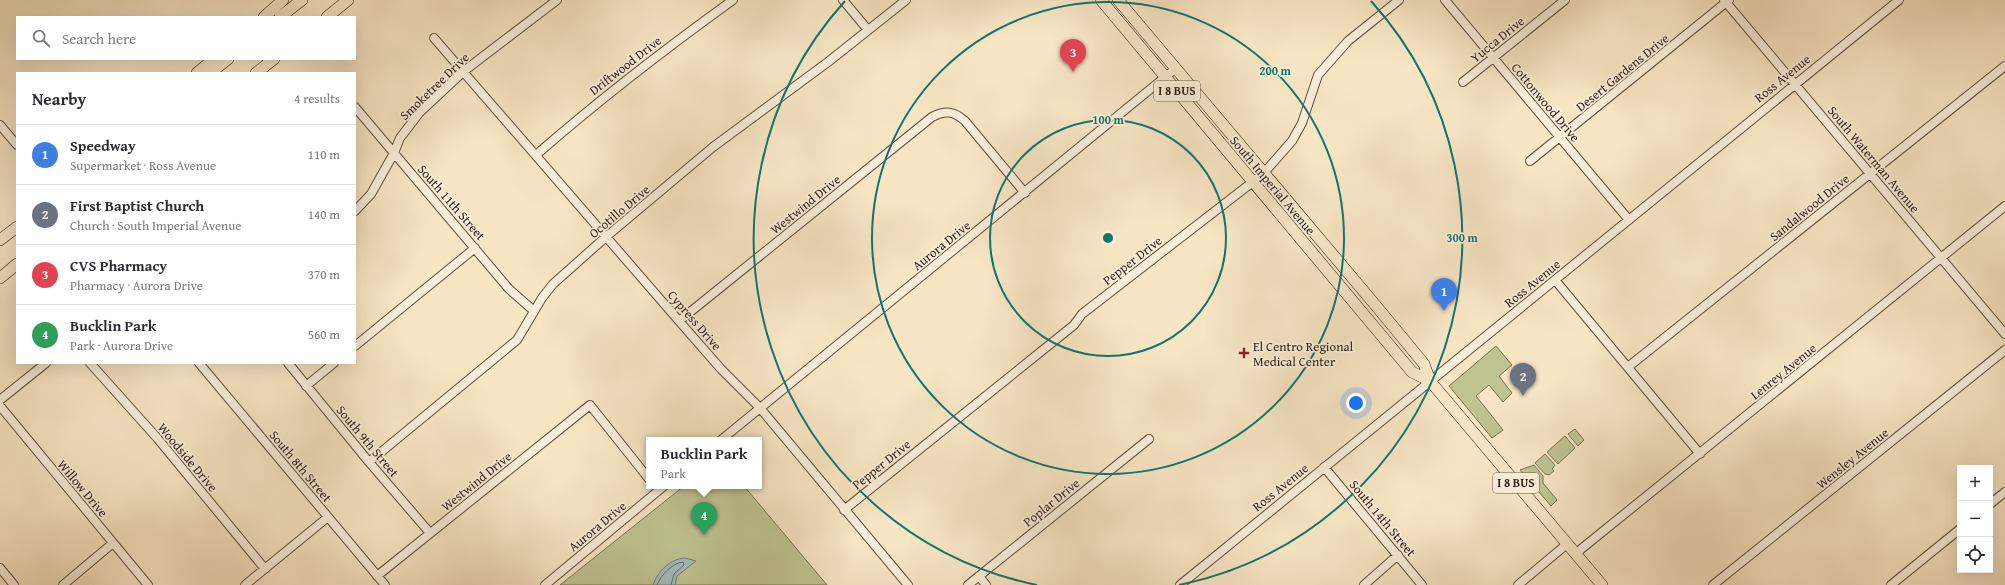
<!DOCTYPE html>
<html lang="en">
<head>
<meta charset="utf-8">
<style>
	body { margin:0; font-family:"Gentium Book Plus",serif; background:#f2f2f3; color:#2b2b33 }
	.controls { position:absolute; right:12px; bottom:12px; display:grid; overflow:hidden; border-radius:0px; box-shadow:0 4px 16px #0002 }
	.controls button { width:36px; height:36px; display:grid; place-items:center; padding:0; border:0; border-bottom:1px solid #e1e1e2; background:#fff; color:#2b2b33; font:20px sans-serif }
	.you { position:absolute; left:1356px; top:403px; width:14px; height:14px; margin:-10px; border:3px solid #fff; border-radius:50%; background:#1a73e8; box-shadow:0 0 0 6px #1a73e833 }
	.badge { display:grid; place-items:center; width:26px; height:26px; border-radius:50%; background:#8f2418; color:#fff; font-size:13px; font-weight:700 }
	.pin { position:absolute; translate:-50% -33px; filter:drop-shadow(0 1px 2px #0008) }
	.pin::after { content:''; position:absolute; top:21px; width:14px; height:12px; background:inherit; clip-path:polygon(0 0,100% 0,50% 100%) }
	.popup { position:absolute; left:646px; top:437px; width:116px; height:52px; box-sizing:border-box; display:grid; place-content:center; border-radius:0px; background:#fff; filter:drop-shadow(0 1px 3px #0005); font-size:13px; white-space:nowrap; color:#7c7c81 }
	.popup b { font-size:15px; color:#2b2b33 }
	.popup::after { content:''; position:absolute; left:50%; top:100%; margin-left:-8px; border:8px solid transparent; border-top-color:#fff }
	.list { margin:0; padding:0; list-style:none }
	h2 { display:flex; justify-content:space-between; align-items:center; height:52px; margin:0; padding:0 16px; font-size:17px }
	h2 small { font-size:13px; font-weight:400; color:#7c7c81 }
	.list li { display:grid; grid-template-columns:26px 1fr auto; gap:12px; align-items:center; box-sizing:border-box; height:60px; padding:0 16px; border-top:1px solid #e1e1e2 }
	.list b { display:block; font-size:15px; white-space:nowrap }
	.list p { margin:0; font-size:13px; white-space:nowrap; color:#7c7c81 }
	.list em { font-size:13px; font-style:normal; color:#7c7c81 }
	.icon { flex:none; width:22px; height:22px; fill:none; stroke:currentColor; stroke-width:2; stroke-linecap:round; stroke-linejoin:round }
	.map { position:relative; flex:none; width:2005px; height:585px; overflow:hidden }
	.search { position:absolute; background:#fff; box-shadow:0 4px 16px #0002; left:16px; top:16px; width:340px; height:44px; display:flex; align-items:center; gap:10px; box-sizing:border-box; padding:0 14px; border-radius:0px; color:#7c7c81; font-size:15px }
	.panel { position:absolute; background:#fff; box-shadow:0 4px 16px #0002; left:16px; top:72px; width:340px; height:292px; border-radius:0px }
	.map>svg:first-child { display:block }
</style>
</head>
<body>
<div class="map">
<svg width="2005" height="585" viewBox="0 0 2005 585">
	<rect width="100%" height="100%" fill="#f7e5c4"/>
	<filter id="stains"><feTurbulence type="fractalNoise" baseFrequency=".005" numOctaves="4"/><feColorMatrix values="0 0 0 0 .2 0 0 0 0 .09 0 0 0 0 .02 0 0 0 .5 -.17"/></filter>
	<radialGradient id="worn" r=".72"><stop offset=".6" stop-color="#630" stop-opacity="0"/><stop offset="1" stop-color="#630" stop-opacity=".3"/></radialGradient>
	<path fill="#bfc392" stroke="#787052" d="M1496,346L1512,365L1499,376L1512,393L1503,402L1489,385L1476,396L1503,430L1492,438L1449,386Z
		M1575,429L1584,440L1578,446L1568,434Z
		M1565,436L1575,448L1558,464L1547,452Z
		M1545,454L1555,465L1552,469L1554,471L1549,475L1545,474L1535,463Z
		M1534,465L1543,476V483L1557,500L1551,506L1520,470Z
		M684,486H744L827,585H560Z"/>
	<path fill="#a2bcbf" stroke="#747c7a" d="M685,558L696,561L677,576L675,585H653C658,571 670,559 685,558Z"/>
	<g fill="none" stroke-linecap="round" stroke-linejoin="round">
		<path stroke="#696c69" stroke-width="1" d="M657,585C661,575 672,563 683,562L684,565L674,574L671,585"/>
		<g stroke="#624e3f" stroke-width="10">
			<path id="minor" d="M843,0L868,30
				M1445,0L1629,220
				M1724,0L2005,334
				M434,38L679,321L721,369L760,408L908,585
				M1463,82L1565,0
				M355,107L509,289L534,311
				M0,125L17,145
				M536,155C599,100 665,49 733,0
				M1530,161L1729,0
				M355,211L371,194L394,153L400,138L420,112L464,71L557,0
				M1555,280L1700,454
				M679,321L932,117C945,110 954,111 965,121L1025,193
				M355,346L475,248
				M90,363L158,439L265,569
				M199,363L385,585
				M288,363L369,462L430,533
				M1628,367L2005,66
				M306,386L334,363
				M0,400L46,363
				M0,406L148,585
				M721,440L1175,69
				M369,462L517,340L542,298L553,284L607,236L713,147L828,62L906,0
				M1324,467L1422,585
				M1990,504L2005,492
				M844,510L1074,325L1082,314L1263,174L1292,141L1302,123L1318,75L1348,41L1399,0
				M1575,554L2005,206
				M0,568L14,585
				M377,576L590,405L649,479
				M979,576L986,585
				M63,585L113,543
				M245,585L328,517
				M545,585L664,486
				M968,585L1149,439
				M1180,585L1899,0
				M1364,585L1398,555
				M1518,585L1567,544
				M1713,585L2005,350
				M1891,585L1960,529"/>
		</g>
		<g stroke="#301c13" stroke-width="12">
			<path id="highway" d="M1101,0L1412,372L1430,381
				M1118,0L1377,307L1424,364L1430,381L1602,585
				M264,17L283,0
				M280,17L302,0
				M327,17L348,0
				M197,73L214,59
				M210,73L228,59
				M256,73L274,59
				M0,240L17,227
				M0,278L17,264"/>
		</g>
		<use href="#minor" stroke="#faeed9" stroke-width="8"/>
		<use href="#highway" stroke="#f7e5c4" stroke-width="11"/>
	</g>
	<g fill="none" stroke="#0f766e" stroke-width="2">
		<circle cx="1108" cy="238" r="118"/>
		<circle cx="1108" cy="238" r="236"/>
		<path d="M1037 585A354 354 0 0 1 845 1M1371 1A354 354 0 0 1 1179 585"/>
	</g>
	<path fill="#8f2418" stroke="#faeed9" stroke-width="1.5" d="M1242 347h4v4h4v4h-4v4h-4v-4h-4v-4h4z"/>
	<g text-anchor="middle" stroke-width="3.5" stroke-linejoin="round" paint-order="stroke">
		<g fill="#faeed9" stroke="#6d5b4e" stroke-width="1">
			<rect x="1154" y="81" width="46" height="20" rx="3"/>
			<rect x="1493" y="473" width="46" height="20" rx="3"/>
		</g>
		<g font-size="12" font-weight="bold" fill="#301c13">
			<text x="1177" y="95">I 8 BUS</text>
			<text x="1516" y="487">I 8 BUS</text>
		</g>
		<g font-size="13" fill="#301c13" stroke="#faeed9">
			<text transform="translate(1497 39) rotate(-39)" y="5">Yucca Drive</text>
			<text transform="translate(625 65) rotate(-38)" y="5">Driftwood Drive</text>
			<text transform="translate(1622 72) rotate(-39)" y="5">Desert Gardens Drive</text>
			<text transform="translate(1782 78) rotate(-39)" y="5">Ross Avenue</text>
			<text transform="translate(434 86) rotate(-44)" y="5">Smoketree Drive</text>
			<text transform="translate(1546 102) rotate(50)" y="5">Cottonwood Drive</text>
			<text transform="translate(1874 159) rotate(50)" y="5">South Waterman Avenue</text>
			<text transform="translate(1273 185) rotate(50)" y="5">South Imperial Avenue</text>
			<text transform="translate(452 202) rotate(49)" y="5">South 11th Street</text>
			<text transform="translate(805 204) rotate(-39)" y="5">Westwind Drive</text>
			<text transform="translate(1809 207) rotate(-39)" y="5">Sandalwood Drive</text>
			<text transform="translate(619 211) rotate(-40)" y="5">Ocotillo Drive</text>
			<text transform="translate(941 245) rotate(-39)" y="5">Aurora Drive</text>
			<text transform="translate(1132 260) rotate(-38)" y="5">Pepper Drive</text>
			<text transform="translate(1532 283) rotate(-39)" y="5">Ross Avenue</text>
			<text transform="translate(695 320) rotate(49)" y="5">Cypress Drive</text>
			<text transform="translate(1783 371) rotate(-39)" y="5">Lenrey Avenue</text>
			<text transform="translate(368 441) rotate(50)" y="5">South 9th Street</text>
			<text transform="translate(188 457) rotate(50)" y="5">Woodside Drive</text>
			<text transform="translate(1852 458) rotate(-39)" y="5">Wensley Avenue</text>
			<text transform="translate(881 464) rotate(-39)" y="5">Pepper Drive</text>
			<text transform="translate(301 466) rotate(50)" y="5">South 8th Street</text>
			<text transform="translate(476 481) rotate(-39)" y="5">Westwind Drive</text>
			<text transform="translate(1280 487) rotate(-39)" y="5">Ross Avenue</text>
			<text transform="translate(83 488) rotate(50)" y="5">Willow Drive</text>
			<text transform="translate(1051 502) rotate(-39)" y="5">Poplar Drive</text>
			<text transform="translate(1383 518) rotate(50)" y="5">South 14th Street</text>
			<text transform="translate(597 526) rotate(-40)" y="5">Aurora Drive</text>
		</g>
		<g font-size="13" fill="#301c13" stroke="#faeed9" text-anchor="start">
			<text x="1253" y="351">El Centro Regional<tspan x="1253" dy="15">Medical Center</tspan></text>
		</g>
	</g>
	<circle cx="1108" cy="238" r="6" fill="#0f766e" stroke="#faeed9" stroke-width="2"/>
	<g font-size="12" text-anchor="middle" font-weight="bold" fill="#0f766e" stroke="#faeed9" stroke-width="3.5" stroke-linejoin="round" paint-order="stroke">
		<text x="1275" y="75">200 m</text>
		<text x="1108" y="124">100 m</text>
		<text x="1462" y="242">300 m</text>
	</g>
	<rect width="100%" height="100%" filter="url(#stains)"/>
	<rect width="100%" height="100%" fill="url(#worn)"/>
</svg>
<div class="controls">
<button>+</button>
<button>−</button>
<button><svg class="icon" aria-label="locate" viewBox="0 0 24 24"><circle cx="12" cy="12" r="6"/><path d="M12 2v4M12 18v4M2 12h4M18 12h4"/></svg></button>
</div>
<div class="you"></div>
<div class="pin badge" style="left:1444px;top:311px;background:#3f7fe0">1</div>
<div class="pin badge" style="left:1523px;top:396px;background:#6b7280">2</div>
<div class="pin badge" style="left:1073px;top:72px;background:#e0444e">3</div>
<div class="pin badge" style="left:704px;top:535px;background:#2e9e5b">4</div>
<div class="popup"><b>Bucklin Park</b>Park</div>
<div class="search"><svg class="icon" aria-label="search" viewBox="0 0 24 24"><circle cx="10" cy="10" r="6"/><path d="M15 15l6 6"/></svg>Search here</div>
<section class="panel">
<h2>Nearby<small>4 results</small></h2>
<ul class="list">
<li><span class="badge" style="background:#3f7fe0">1</span><div><b>Speedway</b><p>Supermarket · Ross Avenue</p></div><em>110 m</em></li>
<li><span class="badge" style="background:#6b7280">2</span><div><b>First Baptist Church</b><p>Church · South Imperial Avenue</p></div><em>140 m</em></li>
<li><span class="badge" style="background:#e0444e">3</span><div><b>CVS Pharmacy</b><p>Pharmacy · Aurora Drive</p></div><em>370 m</em></li>
<li><span class="badge" style="background:#2e9e5b">4</span><div><b>Bucklin Park</b><p>Park · Aurora Drive</p></div><em>560 m</em></li>
</ul>
</section>
</div>
</body>
</html>
